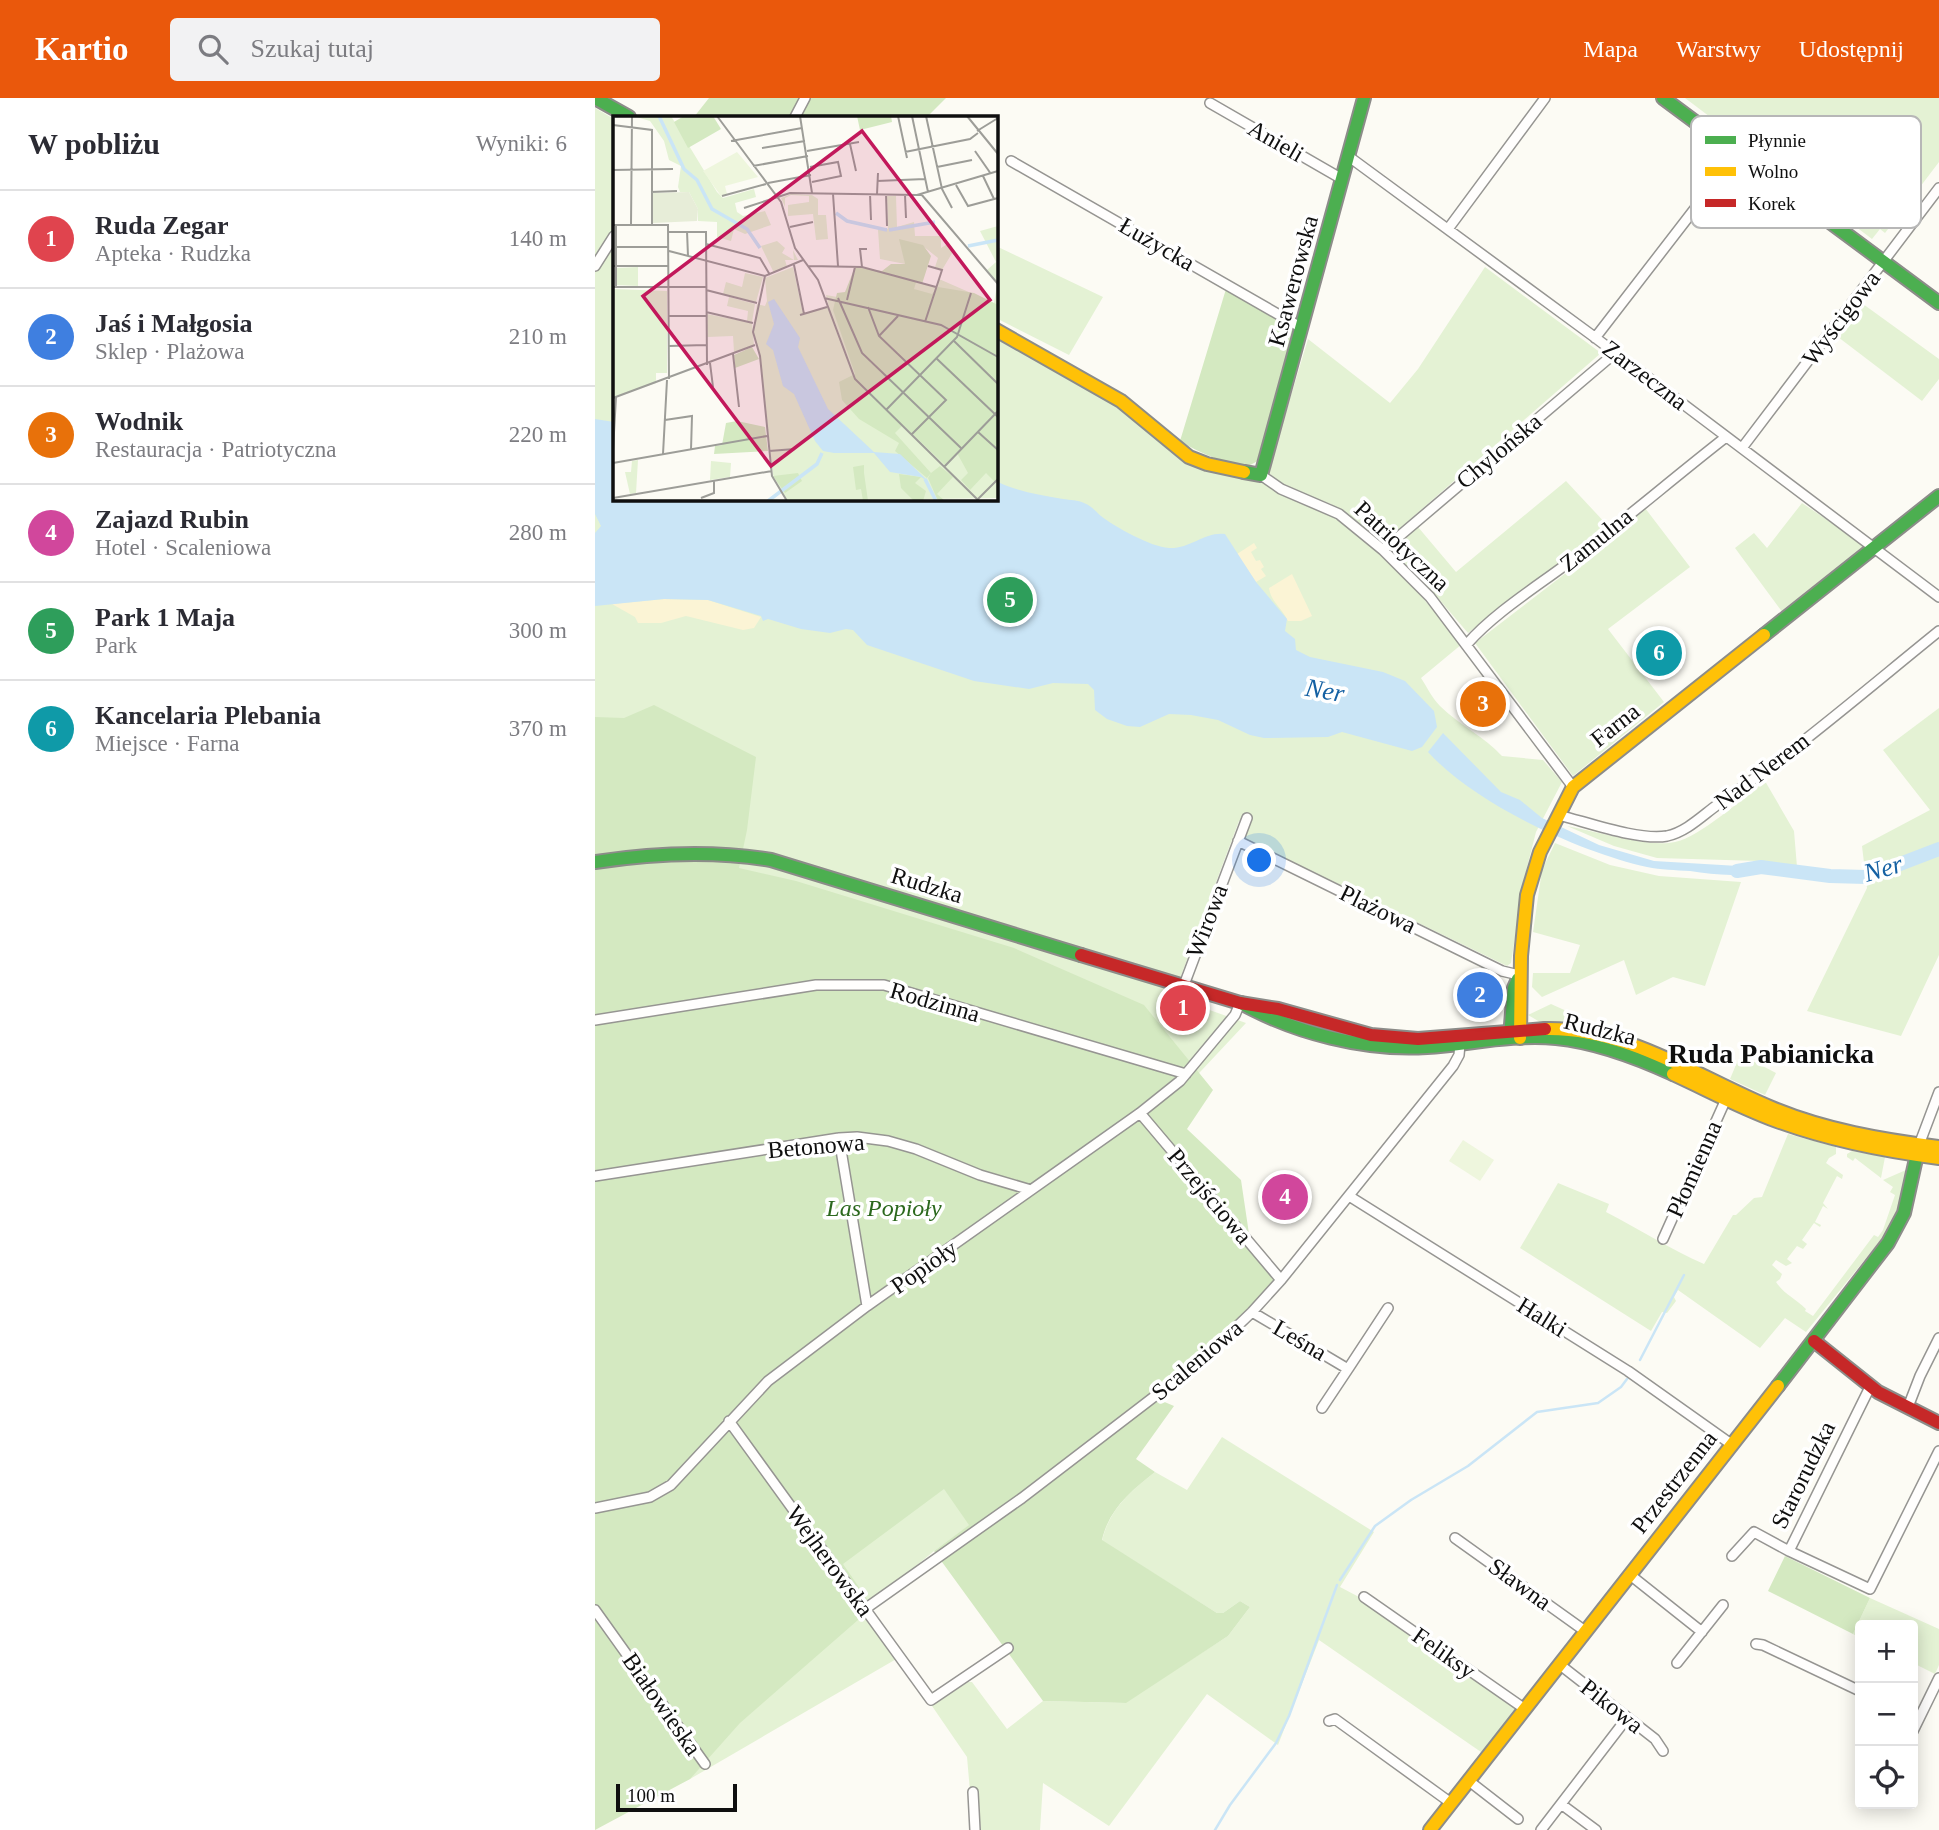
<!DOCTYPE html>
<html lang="pl">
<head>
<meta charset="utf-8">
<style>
	body { margin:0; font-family:Georgia,serif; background:#f2f2f3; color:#2b2b33 }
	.controls { position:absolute; right:21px; bottom:21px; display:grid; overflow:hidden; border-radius:7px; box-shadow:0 4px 18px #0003 }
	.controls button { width:63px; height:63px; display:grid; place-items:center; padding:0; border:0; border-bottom:2px solid #e1e1e2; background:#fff; color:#2b2b33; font:35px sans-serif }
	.scale { position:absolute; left:21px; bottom:18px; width:121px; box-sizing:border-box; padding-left:7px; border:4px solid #0f0f0f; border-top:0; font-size:19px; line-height:24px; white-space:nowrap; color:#0f0f0f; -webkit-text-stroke:5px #fff; paint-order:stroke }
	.you { position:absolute; left:665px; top:763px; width:24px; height:24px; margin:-18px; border:5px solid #fff; border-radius:50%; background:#1a73e8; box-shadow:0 0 0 10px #1a73e833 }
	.badge { display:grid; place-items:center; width:46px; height:46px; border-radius:50%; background:#ea580c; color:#fff; font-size:23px; font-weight:700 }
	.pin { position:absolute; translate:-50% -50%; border:4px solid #fff; box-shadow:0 2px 7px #0006 }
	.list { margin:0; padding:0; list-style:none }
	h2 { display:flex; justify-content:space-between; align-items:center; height:91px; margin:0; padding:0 28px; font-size:30px }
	h2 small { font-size:23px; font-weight:400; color:#7c7c81 }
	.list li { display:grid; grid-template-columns:46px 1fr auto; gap:21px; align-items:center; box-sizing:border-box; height:98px; padding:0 28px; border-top:2px solid #e1e1e2 }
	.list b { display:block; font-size:26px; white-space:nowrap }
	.list p { margin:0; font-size:23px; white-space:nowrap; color:#7c7c81 }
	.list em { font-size:23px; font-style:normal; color:#7c7c81 }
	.icon { flex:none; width:38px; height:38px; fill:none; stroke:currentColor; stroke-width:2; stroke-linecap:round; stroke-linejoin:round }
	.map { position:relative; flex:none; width:1344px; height:1732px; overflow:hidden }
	header { display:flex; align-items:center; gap:42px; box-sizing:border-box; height:98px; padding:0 35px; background:#ea580c; color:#fff }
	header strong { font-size:33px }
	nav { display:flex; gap:38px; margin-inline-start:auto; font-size:24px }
	.search { width:490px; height:63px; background:#f2f2f3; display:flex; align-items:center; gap:18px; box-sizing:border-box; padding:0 24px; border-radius:7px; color:#7c7c81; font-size:26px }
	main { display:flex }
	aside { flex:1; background:#fff }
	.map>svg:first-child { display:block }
</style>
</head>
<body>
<header>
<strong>Kartio</strong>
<div class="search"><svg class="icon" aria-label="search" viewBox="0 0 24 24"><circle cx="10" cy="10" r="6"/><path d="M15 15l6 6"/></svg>Szukaj tutaj</div>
<nav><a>Mapa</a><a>Warstwy</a><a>Udostępnij</a></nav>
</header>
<main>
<aside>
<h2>W pobliżu<small>Wyniki: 6</small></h2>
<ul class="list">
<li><span class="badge" style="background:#e0444e">1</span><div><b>Ruda Zegar</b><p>Apteka · Rudzka</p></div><em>140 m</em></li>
<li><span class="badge" style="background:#3f7fe0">2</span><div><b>Jaś i Małgosia</b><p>Sklep · Plażowa</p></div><em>210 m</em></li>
<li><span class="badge" style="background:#e8710a">3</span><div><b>Wodnik</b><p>Restauracja · Patriotyczna</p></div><em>220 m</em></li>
<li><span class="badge" style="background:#d1479c">4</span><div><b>Zajazd Rubin</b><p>Hotel · Scaleniowa</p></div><em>280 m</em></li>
<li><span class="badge" style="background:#2e9e5b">5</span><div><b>Park 1 Maja</b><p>Park</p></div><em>300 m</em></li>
<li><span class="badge" style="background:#0f9aa8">6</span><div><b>Kancelaria Plebania</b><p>Miejsce · Farna</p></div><em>370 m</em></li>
</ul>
</aside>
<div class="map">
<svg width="1344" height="1732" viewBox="0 0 1344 1732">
	<rect width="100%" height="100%" fill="#fcfbf4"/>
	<path fill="#e4f2d4" d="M1090,0H1344V64L1290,135L1285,131L1277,141Z
		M0,10L19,21V401H401V239L534,313L583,357L669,383L697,401L739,416L792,458L867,546L826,580C832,589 837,600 845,608C864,627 889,638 907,658L948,662L967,684L941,734L929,781L916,865L912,868L648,740L654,727L644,723L578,899L651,925L591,989L545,1025L680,1181L588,1267L552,1297L339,1453L267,1513L303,1560L95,1681L0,1726Z
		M401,148L508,199L474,257L401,220Z
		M890,169L1006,255L789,444L736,406L688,388L673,374L713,241L795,305L823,271Z
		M1268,206L1344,261V281L1327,303L1243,239Z
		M971,383L1013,428L873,535L831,486L796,452L823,429L861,474Z
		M1207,405L1268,446V450L1188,515L1140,450L1159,435L1172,450Z
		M1050,410L1095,469L1013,531L1069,604L978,678L880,545L1023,435Z
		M1344,610V857L1306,938L1212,913L1272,790L1267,748L1335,712L1288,652Z
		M1170,683L1199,733L1202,769L1165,763L1062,760L1019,748L972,728C1001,733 1053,750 1080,744C1105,739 1148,700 1170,683Z
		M960,745L1015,767L1064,778L1146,784L1110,888L1078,879L1041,897L1029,862L947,899L937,889L938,875H975L985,847L938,834L947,772Z
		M956,906L976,915L973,925L945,924L933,917Z
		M1143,962L1160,964L1181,975L1170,997L1135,981Z
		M1193,1036L1241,1049V1056L1234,1060L1231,1065L1248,1077L1247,1081L1242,1078L1228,1105L1233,1111L1228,1108L1220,1124L1226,1127L1225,1129L1219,1125L1207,1142L1212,1146L1208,1151L1202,1148L1192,1161L1197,1165L1191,1168L1181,1162L1177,1167L1187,1176L1185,1181L1181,1184C1190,1197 1200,1200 1211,1211L1210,1213L1218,1218L1279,1137L1283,1139L1288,1132L1300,1097L1295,1094L1298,1089L1288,1082L1311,1072L1306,1103L1294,1132L1211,1234L1190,1220L1165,1250L1083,1192L1079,1199L1081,1203L1072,1215L1067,1214L1056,1233L925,1150L963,1085L1014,1106L1011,1114C1044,1131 1075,1151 1109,1166L1138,1117H1141L1159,1100L1167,1099Z
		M1257,1053L1290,1059L1286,1080L1260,1060L1258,1063L1252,1059V1056Z
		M627,1339L779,1434L745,1489L764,1499L919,1609L921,1616L886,1654L724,1542L683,1647L612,1596L514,1728L448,1685L445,1732H386L381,1694L375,1693L372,1659L337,1608L373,1584H377L412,1631L448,1603L529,1605L633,1538L655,1509L645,1503L628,1515H622L507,1443C514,1411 536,1393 560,1374L592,1392Z
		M1275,1500L1344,1531V1567L1340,1576L1318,1565V1527H1265V1540L1258,1536Z"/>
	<path fill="#d4e9c1" d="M114,0H351L332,19H99Z
		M631,191L699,232L668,357C664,361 660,366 654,367C635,369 601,353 585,343Z
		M59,607L161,659L152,732L144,770L201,783L419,850L549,907L618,992L592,1031L646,1082L657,1156L680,1181L648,1218L553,1297L579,1308L541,1361L560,1374C536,1393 514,1411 507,1442L622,1515H628L645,1503L655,1509L633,1538L531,1605L448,1603L339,1453L374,1427L349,1391L248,1466L272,1501L263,1522L145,1625L95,1681L0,1732V619L29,620Z
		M1190,1458L1275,1500L1258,1536L1173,1493Z"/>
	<path fill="#fbf4d5" d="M659,445L662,450L656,454L661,463L665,462L669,469L666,471L671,478L661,484L642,456Z
		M697,476L717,518L706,523H693C687,510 676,504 674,490Z
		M69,501L113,502L166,519L159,530L148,532L91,518L66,525H43L40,519L17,506Z"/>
	<path fill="#eef6dd" d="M868,1042L899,1062L885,1083L854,1063Z"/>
	<path fill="#cae5f6" d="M0,321L19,324V401H401V383C420,393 446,397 468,401C475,402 483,402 489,405C497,408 500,413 506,418C520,429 556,449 574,450C595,451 611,433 630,436L661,484L692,521L690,533L700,541L701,552L715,559L788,574L810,583L839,613L842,629L827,649L817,653L747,634L733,639L669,640L655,637L623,622L596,617L574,616L545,629L532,628L512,621L500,612L499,592L493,586L458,585L434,591L379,583L272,547L258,532L251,531L235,535L206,531L173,521L168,523L166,518L113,502L69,501L0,508V435L6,428L0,416Z
		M848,635L906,694L925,702L947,720L1004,747L1059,763L1160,769L1158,775C1137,779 1116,776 1095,773C1080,772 1066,772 1052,769C984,754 880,706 833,654Z"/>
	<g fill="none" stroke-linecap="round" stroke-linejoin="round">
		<path stroke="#cae5f6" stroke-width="2.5" d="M1045,1262L1089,1177
			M745,1482L780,1428L816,1402L873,1368L942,1314L1003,1305L1026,1289L1032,1281
			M620,1732L635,1707L681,1645L694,1618L742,1487"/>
		<path stroke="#cae5f6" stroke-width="14" d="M1142,773L1166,769L1235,778L1271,779L1344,751"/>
		<g stroke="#969592" stroke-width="12">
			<path id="street" d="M615,5L747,81
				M200,19L210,0
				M753,58L998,238L1344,499
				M416,63L707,230
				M853,131L950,0
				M0,168L19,138
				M1000,240L1142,56
				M1147,350L1344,90
				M666,377L686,391L744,416L788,452L835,499L978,689
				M788,452L1020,255
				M872,546C901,513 946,486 981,459C1032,420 1081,378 1131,339
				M963,717C992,724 1044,743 1072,738C1091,734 1107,718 1122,707C1199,654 1271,592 1344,533
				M643,743L907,873L924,877
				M589,887L652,720
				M0,922L221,887H289L591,976
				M545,1015L686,1182
				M244,1040L272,1208
				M1324,1047L1344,994
				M0,1078L244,1040L262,1039L293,1043L321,1051L385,1077L436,1092
				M754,1098L1033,1273L1136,1346
				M1068,1141L1131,1001
				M657,1214L753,1271L727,1310
				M753,1271L793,1210
				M1275,1289L1194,1453L1275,1491L1344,1353
				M1313,1309L1325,1278L1344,1240
				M134,1323L336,1602L413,1550
				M0,1410L55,1399L76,1387L173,1283L272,1208L545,1015L585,983L640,917L645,905
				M860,1440L990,1533
				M1137,1458L1159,1434L1194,1453
				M1034,1476L1107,1534
				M769,1499L930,1611
				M270,1511L427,1400L607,1262L657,1214L686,1182L858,968L864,957L865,946
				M0,1512L110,1666
				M1161,1546L1168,1547L1265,1593
				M1082,1565L1128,1507
				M964,1566L1060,1641L1068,1653
				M734,1623L740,1621L856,1705
				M1318,1633L1344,1580
				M874,1683L923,1721
				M378,1694L380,1732
				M966,1706L1001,1732
				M946,1732L1032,1620"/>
		</g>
		<g stroke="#8c8c89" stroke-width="16">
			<path id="fast" d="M0,0L34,19
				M1068,0L1344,205
				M649,374L666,377L769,0
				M1169,537L1344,398
				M0,764C59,755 117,752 176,762L486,857
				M646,905C700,935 770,953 832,949C875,946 918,936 961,940C1002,944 1041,959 1078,976
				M915,939L919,890L923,881
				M1183,1288L1293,1145L1309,1115L1324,1047"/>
		</g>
		<g stroke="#8c8c89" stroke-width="16">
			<path id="slow" d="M401,232L526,303L594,359L612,366L649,374
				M950,931C1032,929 1104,980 1177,1010C1230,1032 1287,1042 1344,1049
				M925,940L926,858L932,797L945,754L978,689L1169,537
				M1078,976C1113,992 1146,1010 1182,1023C1234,1042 1289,1053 1344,1060
				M835,1732L1183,1288"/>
		</g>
		<g stroke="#8c8c89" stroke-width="16">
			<path id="jam" d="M486,857L645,905L683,911L776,937L823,941L950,931
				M1219,1243L1283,1294L1344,1325"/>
		</g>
		<use href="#street" stroke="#fffefd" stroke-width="9"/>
		<use href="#fast" stroke="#4caf50" stroke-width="12"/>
		<use href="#slow" stroke="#ffc107" stroke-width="12"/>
		<use href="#jam" stroke="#c62828" stroke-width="12"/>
	</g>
	<g text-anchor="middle" stroke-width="7" stroke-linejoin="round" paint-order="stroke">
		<g font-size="24" fill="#0f0f0f" stroke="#fff">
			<text transform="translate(681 43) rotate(30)" y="8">Anieli</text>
			<text transform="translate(562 146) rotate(30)" y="8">Łużycka</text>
			<text transform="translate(698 183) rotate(-75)" y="8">Ksawerowska</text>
			<text transform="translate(1246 220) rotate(-53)" y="8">Wyścigowa</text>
			<text transform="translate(1050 277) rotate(37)" y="8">Zarzeczna</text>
			<text transform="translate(904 353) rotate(-40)" y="8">Chylońska</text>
			<text transform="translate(1001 442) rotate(-39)" y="8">Zamulna</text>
			<text transform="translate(807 448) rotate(43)" y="8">Patriotyczna</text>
			<text transform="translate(1020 627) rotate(-38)" y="8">Farna</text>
			<text transform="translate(1167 673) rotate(-37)" y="8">Nad Nerem</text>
			<text transform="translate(332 787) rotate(17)" y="8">Rudzka</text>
			<text transform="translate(783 811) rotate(26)" y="8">Plażowa</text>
			<text transform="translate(612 823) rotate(-69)" y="8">Wirowa</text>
			<text transform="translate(340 904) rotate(16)" y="8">Rodzinna</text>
			<text transform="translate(1005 931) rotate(14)" y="8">Rudzka</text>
			<text transform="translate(221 1048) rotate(-5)" y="8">Betonowa</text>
			<text transform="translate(1099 1071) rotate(-66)" y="8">Płomienna</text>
			<text transform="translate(615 1098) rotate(50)" y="8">Przejściowa</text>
			<text transform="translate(329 1169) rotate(-35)" y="8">Popioły</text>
			<text transform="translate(947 1219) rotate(32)" y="8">Halki</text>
			<text transform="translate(705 1242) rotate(30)" y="8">Leśna</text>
			<text transform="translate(602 1262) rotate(-40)" y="8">Scaleniowa</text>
			<text transform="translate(1208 1377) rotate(-64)" y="8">Starorudzka</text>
			<text transform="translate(1079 1384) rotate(-52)" y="8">Przestrzenna</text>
			<text transform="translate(235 1463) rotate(54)" y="8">Wejherowska</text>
			<text transform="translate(925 1486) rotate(36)" y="8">Sławna</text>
			<text transform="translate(849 1555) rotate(35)" y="8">Feliksy</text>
			<text transform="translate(67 1606) rotate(55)" y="8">Białowieska</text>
			<text transform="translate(1017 1608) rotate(38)" y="8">Pikowa</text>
		</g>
		<g font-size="24" font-style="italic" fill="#2b681d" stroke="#fff">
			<text x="289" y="1118">Las Popioły</text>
		</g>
		<g font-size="26" font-style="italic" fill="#1561a3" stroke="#fff">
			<text transform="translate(730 592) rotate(10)" y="9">Ner</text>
			<text transform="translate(1288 770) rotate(-16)" y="9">Ner</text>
		</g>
		<g font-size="28" font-weight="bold" fill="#0f0f0f" stroke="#fff">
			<text x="1176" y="965">Ruda Pabianicka</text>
		</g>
	</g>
	<g transform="translate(18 18)">
		<rect width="385" height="385" fill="#fcfbf4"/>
		<path d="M20,0H58L104,76L110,82L141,73L143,81L122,87L124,96L130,100L152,95L158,109L132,118L121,113L118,125L104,121V106L85,105V93L76,76H67L65,71L68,50L56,44L51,25L37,5ZM178,78L199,79L205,83V99H213L215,123L203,124L200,98L175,100V89L196,86V80L178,79L172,82V91L168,82ZM274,80H283L284,111L301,106L302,120H328V132L336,127L341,134L329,154L322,151L325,142L310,130L290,126L292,148L267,143L265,114L275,113ZM385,110V167L374,154L383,146L367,115ZM164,125L172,132L169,137L181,144L180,134L185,144H172L174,151L161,157L148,130ZM25,151V170L4,169V152ZM180,151L190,197L216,191L213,179L236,183L242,151L323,171L326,163L381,187L384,169L385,382L174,385L160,359L147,241L140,216L144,188L152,190L154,185L152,162ZM132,157L150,161L143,186L110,178L113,166L129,171ZM0,173L54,175V257H43V267L0,281ZM116,181L142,188L139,206L134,205L135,195L114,190ZM94,198L139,207L141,229L121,236L120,220L94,221ZM25,344L23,377L17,378L12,356H18L19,345ZM98,345L118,347L117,361L97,364Z" fill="#e4f2d4"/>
		<path d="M71,0H100L108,13L75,32L61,6ZM244,0H278L279,6L247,14ZM286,123L310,129L318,140L309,168L303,166L301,173L319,178L325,171L361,177L385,189V369L373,357L357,374L348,364L355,357L344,337L332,349L290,309L282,317L318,357L327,350L340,361L324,378L332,385H325L315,362L318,357L314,362L282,335L286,327L246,303L229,284L226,266L242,258L220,194L224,177L232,176L242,151L269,155L278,148H292ZM139,231L146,243L122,252L121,239ZM124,305L152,311L155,335L101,338L102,330L109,329L113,307ZM251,349V357L255,385H250L248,373L243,374L240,351ZM185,357L189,365L172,377L160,360ZM286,358L308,361L302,367L313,375L310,385H301L288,372Z" fill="#d4e9c1"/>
		<path d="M76,76L85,93L84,105L40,107L39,77Z" fill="#e7edd8"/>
		<path d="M124,36L145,61L112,70L114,78L108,80L90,55Z" fill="#eef6dd"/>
		<path d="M161,183L187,222L185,231L215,293L261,336L287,338L316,366L308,361L277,356L261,337H221L210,335L202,325L181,278L170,270L160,234L153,228L161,208L155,186Z" fill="#cae5f6"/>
		<path fill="none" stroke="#cae5f6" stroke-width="3.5" d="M46,0L71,53L84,64L99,93L134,113L147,132M223,97L234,105L274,114M276,114L322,106M355,130L385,124M312,363L323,385M155,385L204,348L209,337"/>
		<path fill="none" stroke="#9d9d98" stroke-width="2" d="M104,0L168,86L182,132L205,164L242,263L366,385M187,0L199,77M285,0L294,42M299,0L315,76M313,0L329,73L339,92M354,0L385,38M0,9L39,14V108M364,15L385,2M118,25L189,12M237,28L243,55M149,32L192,25M194,35L246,26M362,35L378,58M292,36L357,23L365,17M140,50L195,40M197,51L225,46L228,60L199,66M324,51L359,44M0,54L60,53M370,60L381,83M264,65L312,63M155,67L198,59M343,69L355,90L385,82M38,76L64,75M220,78L225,150M257,78L258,104M264,78L265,57M273,78L274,110M308,78L385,168M292,79L293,102M109,80L153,68M131,92L177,77L304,79L385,55M0,109H55L56,263M3,109V171M18,109L19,0M177,111L200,106M74,115L75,140M56,116H93L94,249M93,128L147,142L157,159M3,131H56M56,135L152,160L190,144M181,149L191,198M1,150H56M195,150L249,151L323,171M249,151L247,133H254M152,160L140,216L147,240L159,360L174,385M0,171H93M93,174L144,187M211,182L328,209L385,241M225,182L249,237L349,333M234,184L242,151M255,191L266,220L333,284L298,319M93,196L140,207M187,199L214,191M56,200H93M312,206L329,154L315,150M266,220L285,200M341,225L385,268M56,230L93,229M120,238L126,291M323,242L385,301M97,247L100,271M0,282L142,229M273,294L344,221L358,177M52,304L79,300L78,334M365,316L385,334M0,334L3,281M156,335L182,333M50,338L54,264M0,347L154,320M331,351L385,295M0,382L159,355M88,382L101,377V364M365,383L385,363"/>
		<path fill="#c2185b" fill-opacity="0.15" stroke="#c2185b" stroke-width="3.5" d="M249,15L377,184L158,350L30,180Z"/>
		<rect width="385" height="385" fill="none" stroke="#0f0f0f" stroke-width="3.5"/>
	</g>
	<rect x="1096" y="18" width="230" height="112" rx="10" fill="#fff" stroke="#b7b7b7" stroke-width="2"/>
	<rect x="1110" y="38" width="31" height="8" fill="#4caf50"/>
	<rect x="1110" y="69" width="31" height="9" fill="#ffc107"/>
	<rect x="1110" y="101" width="31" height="8" fill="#c62828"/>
	<g font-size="19" fill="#0f0f0f">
		<text x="1153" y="49">Płynnie</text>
		<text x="1153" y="80">Wolno</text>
		<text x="1153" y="112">Korek</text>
	</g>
</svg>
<div class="controls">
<button>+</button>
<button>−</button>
<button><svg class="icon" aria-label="locate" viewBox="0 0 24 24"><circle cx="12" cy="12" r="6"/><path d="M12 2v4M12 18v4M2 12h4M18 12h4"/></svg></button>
</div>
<div class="scale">100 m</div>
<div class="you"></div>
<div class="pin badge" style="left:588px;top:910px;background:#e0444e">1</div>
<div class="pin badge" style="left:885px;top:897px;background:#3f7fe0">2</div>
<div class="pin badge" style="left:888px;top:606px;background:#e8710a">3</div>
<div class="pin badge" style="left:690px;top:1099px;background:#d1479c">4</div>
<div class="pin badge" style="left:415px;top:502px;background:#2e9e5b">5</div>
<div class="pin badge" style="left:1064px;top:555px;background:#0f9aa8">6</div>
</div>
</main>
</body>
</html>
